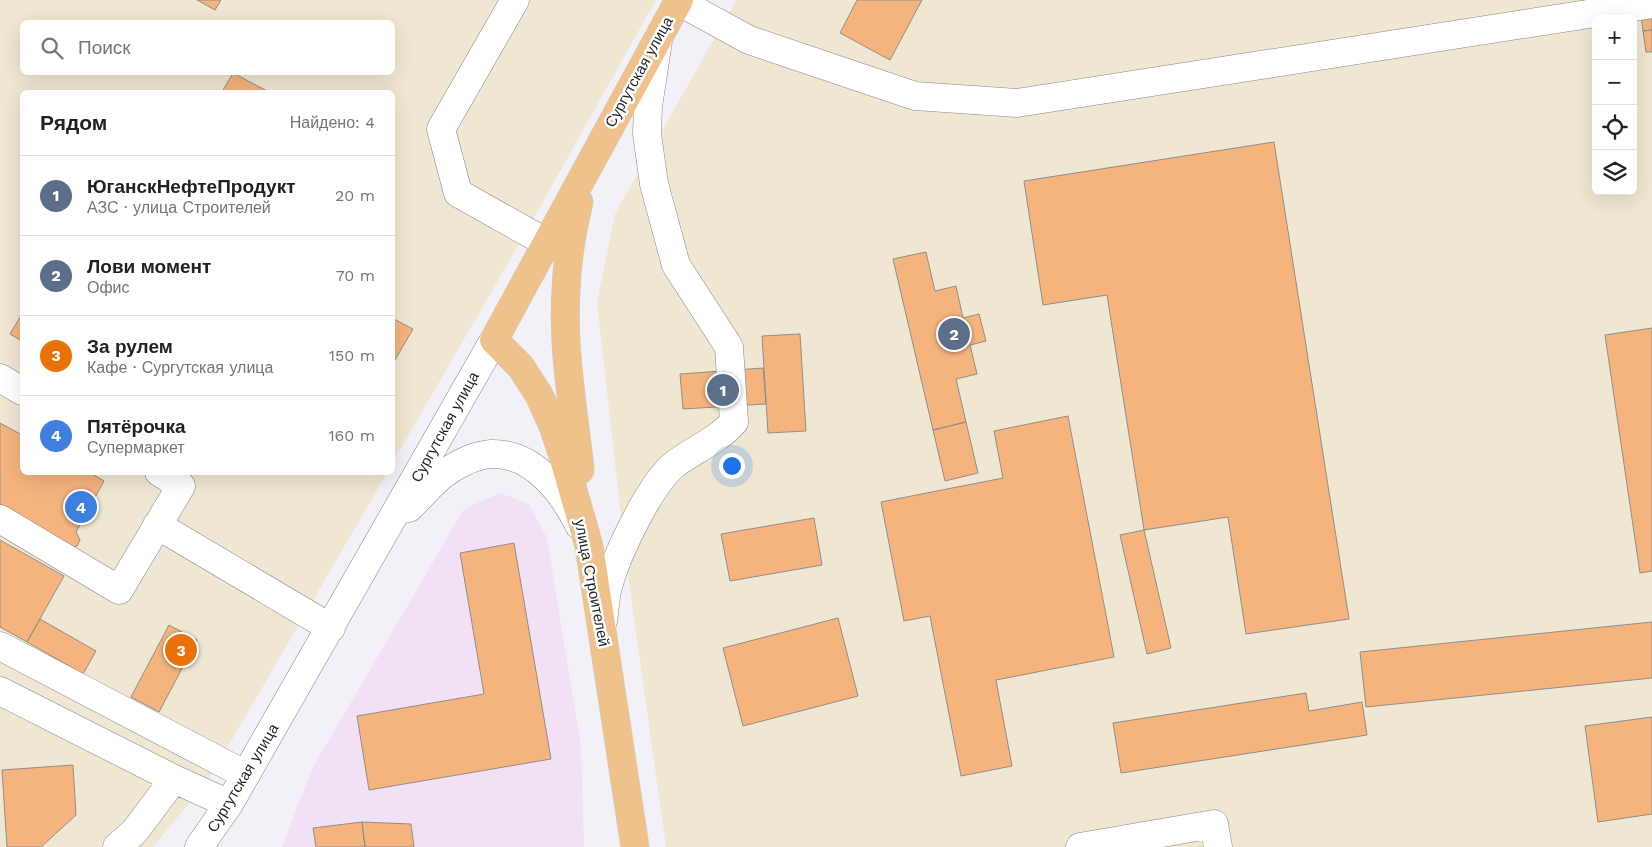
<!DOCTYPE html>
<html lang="ru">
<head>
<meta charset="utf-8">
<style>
	body { margin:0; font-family:"Work Sans",sans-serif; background:#f2f2f2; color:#202124 }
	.controls { position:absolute; right:15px; top:15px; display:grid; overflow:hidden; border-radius:8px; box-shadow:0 5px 20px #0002 }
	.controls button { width:45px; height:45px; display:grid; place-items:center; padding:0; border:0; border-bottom:1px solid #e0e0e0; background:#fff; color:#202124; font:25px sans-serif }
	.you { position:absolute; left:731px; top:465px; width:18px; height:18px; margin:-12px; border:4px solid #fff; border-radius:50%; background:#1a73e8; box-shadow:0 0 0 8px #1a73e833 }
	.badge { display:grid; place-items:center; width:32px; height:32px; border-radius:50%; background:#996f1c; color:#fff; font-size:16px; font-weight:700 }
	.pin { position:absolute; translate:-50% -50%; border:2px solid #fff; box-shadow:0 1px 5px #0006 }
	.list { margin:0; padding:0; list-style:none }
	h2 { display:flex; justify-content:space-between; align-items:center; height:65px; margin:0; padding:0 20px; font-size:21px }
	h2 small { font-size:16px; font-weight:400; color:#757577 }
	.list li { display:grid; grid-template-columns:32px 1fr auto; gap:15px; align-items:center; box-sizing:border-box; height:80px; padding:0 20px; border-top:1px solid #e0e0e0 }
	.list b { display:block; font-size:19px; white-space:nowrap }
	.list p { margin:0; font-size:16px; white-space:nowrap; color:#757577 }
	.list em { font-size:16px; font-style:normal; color:#757577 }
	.icon { flex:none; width:28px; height:28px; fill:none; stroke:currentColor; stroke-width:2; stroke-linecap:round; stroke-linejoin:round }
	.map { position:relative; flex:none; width:1652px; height:847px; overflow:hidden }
	.search { position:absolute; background:#fff; box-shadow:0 5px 20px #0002; left:20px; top:20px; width:375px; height:55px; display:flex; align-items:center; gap:12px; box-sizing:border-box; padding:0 18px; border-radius:8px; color:#757577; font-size:19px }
	.panel { position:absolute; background:#fff; box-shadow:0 5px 20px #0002; left:20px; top:90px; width:375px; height:385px; border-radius:8px }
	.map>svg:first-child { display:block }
</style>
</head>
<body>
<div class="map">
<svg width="1652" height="847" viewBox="0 0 1652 847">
	<rect width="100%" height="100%" fill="#f1f1f7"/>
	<path fill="#f0e7d2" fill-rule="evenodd" d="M0,0H656L518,246L393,462L392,92H22V472L387,473L209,779L153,847H0ZM22,22H392V72H22Z
		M736,0H1652V847H666L626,561L597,302L615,214ZM1596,19H1633V191H1596Z"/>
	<path fill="#f2e1f4" d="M500,493L529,504L547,538L581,746L584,847H282L312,769L464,509Z"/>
	<path fill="#f5b47d" stroke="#928d89" d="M197,0H221L215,10Z
		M857,0H922L890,60L840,33Z
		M1639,0H1652V30L1643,31Z
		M1652,30V52H1646L1643,31Z
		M233,73L269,92H222Z
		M1274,142L1349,619L1246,634L1228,517L1144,530L1107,295L1043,305L1024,181Z
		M926,252L935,291L956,286L963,318L979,314L986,341L970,345L977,374L956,379L966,422L933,430L893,259Z
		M22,314V341L10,334Z
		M392,318L413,329L392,365Z
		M1652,328V571L1640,573L1605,335Z
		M800,334L806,431L768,433L762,336Z
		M763,368L766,404L683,409L680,374Z
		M1068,416L1114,657L996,680L1012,766L961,776L930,616L904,621L881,502L1003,478L994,431Z
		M966,422L978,473L945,481L933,430Z
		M0,423L22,435V472H89L104,481L76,532L80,540L77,546L72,548L51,538L45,530L0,504Z
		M814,518L822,565L730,581L721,534Z
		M1144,530L1171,648L1147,654L1120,535Z
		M0,540L64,576L27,642L0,627Z
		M514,543L551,759L369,790L357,716L484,694L460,553Z
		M838,618L858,696L743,726L723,648Z
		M40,619L96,651L83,674L27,642Z
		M1652,622V678L1366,707L1360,652Z
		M169,625L197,640L159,712L131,697Z
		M1306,693L1309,711L1362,702L1367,735L1121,773L1113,723Z
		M1652,717V814L1598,822L1585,726Z
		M73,765L76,815L41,847H7L2,770Z
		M362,822L365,847H316L313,828Z
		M362,822L411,824L414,847H365Z"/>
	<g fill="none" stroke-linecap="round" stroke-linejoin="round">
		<g stroke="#85858a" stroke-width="29">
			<path id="minor" d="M515,0L441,129L458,193L547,243
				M678,1L749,40L915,96L1017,103L1652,4
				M0,378L22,391
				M409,508C421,497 432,482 445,473C458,464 475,455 491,454C532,452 563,492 579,525
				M0,519L119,590L181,486L159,472
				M157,525L331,628
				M603,621C605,609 605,595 609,583C618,552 650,484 675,464C695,449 717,441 734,422L729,347L676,265L654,184L647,134L648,106L658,41
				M0,646L246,775
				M0,691L174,779L229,804
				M117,847L135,831L174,779
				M199,847L229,804L494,340
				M1080,847L1214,824L1218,847"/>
		</g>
		<g stroke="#cecece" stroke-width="29">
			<path id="major" d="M579,202C572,231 567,260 566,290C562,349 574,411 580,470
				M635,847L589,546L564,459L553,426L539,395L521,367L494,340L679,0"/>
		</g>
		<use href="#minor" stroke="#fff" stroke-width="28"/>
		<use href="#major" stroke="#eec28a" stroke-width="28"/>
	</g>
	<g text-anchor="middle" stroke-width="5" stroke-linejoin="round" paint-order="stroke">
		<g font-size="15" fill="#1f1e21" stroke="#fff">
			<text transform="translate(639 72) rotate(-61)" y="5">Сургутская улица</text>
			<text transform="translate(445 427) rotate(-61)" y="5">Сургутская улица</text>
			<text transform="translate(592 583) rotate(79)" y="5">улица Строителей</text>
			<text transform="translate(243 778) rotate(-59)" y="5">Сургутская улица</text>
		</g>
	</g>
</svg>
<div class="controls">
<button>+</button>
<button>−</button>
<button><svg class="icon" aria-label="locate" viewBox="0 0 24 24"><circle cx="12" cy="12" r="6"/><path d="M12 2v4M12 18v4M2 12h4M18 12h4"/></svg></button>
<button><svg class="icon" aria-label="layers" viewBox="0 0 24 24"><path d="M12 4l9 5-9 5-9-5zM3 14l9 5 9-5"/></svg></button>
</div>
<div class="you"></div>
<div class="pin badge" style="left:723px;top:390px;background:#5c6f8a">1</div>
<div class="pin badge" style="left:954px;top:334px;background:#5c6f8a">2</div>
<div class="pin badge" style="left:181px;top:650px;background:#e8710a">3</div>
<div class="pin badge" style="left:81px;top:507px;background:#3f7fe0">4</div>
<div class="search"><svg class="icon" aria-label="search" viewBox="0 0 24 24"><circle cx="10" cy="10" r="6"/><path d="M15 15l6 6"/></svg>Поиск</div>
<section class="panel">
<h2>Рядом<small>Найдено: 4</small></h2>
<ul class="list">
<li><span class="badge" style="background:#5c6f8a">1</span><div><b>ЮганскНефтеПродукт</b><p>АЗС · улица Строителей</p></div><em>20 m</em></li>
<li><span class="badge" style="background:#5c6f8a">2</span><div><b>Лови момент</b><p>Офис</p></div><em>70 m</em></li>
<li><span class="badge" style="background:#e8710a">3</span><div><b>За рулем</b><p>Кафе · Сургутская улица</p></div><em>150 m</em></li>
<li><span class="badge" style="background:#3f7fe0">4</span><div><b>Пятёрочка</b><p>Супермаркет</p></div><em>160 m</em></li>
</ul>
</section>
</div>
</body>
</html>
